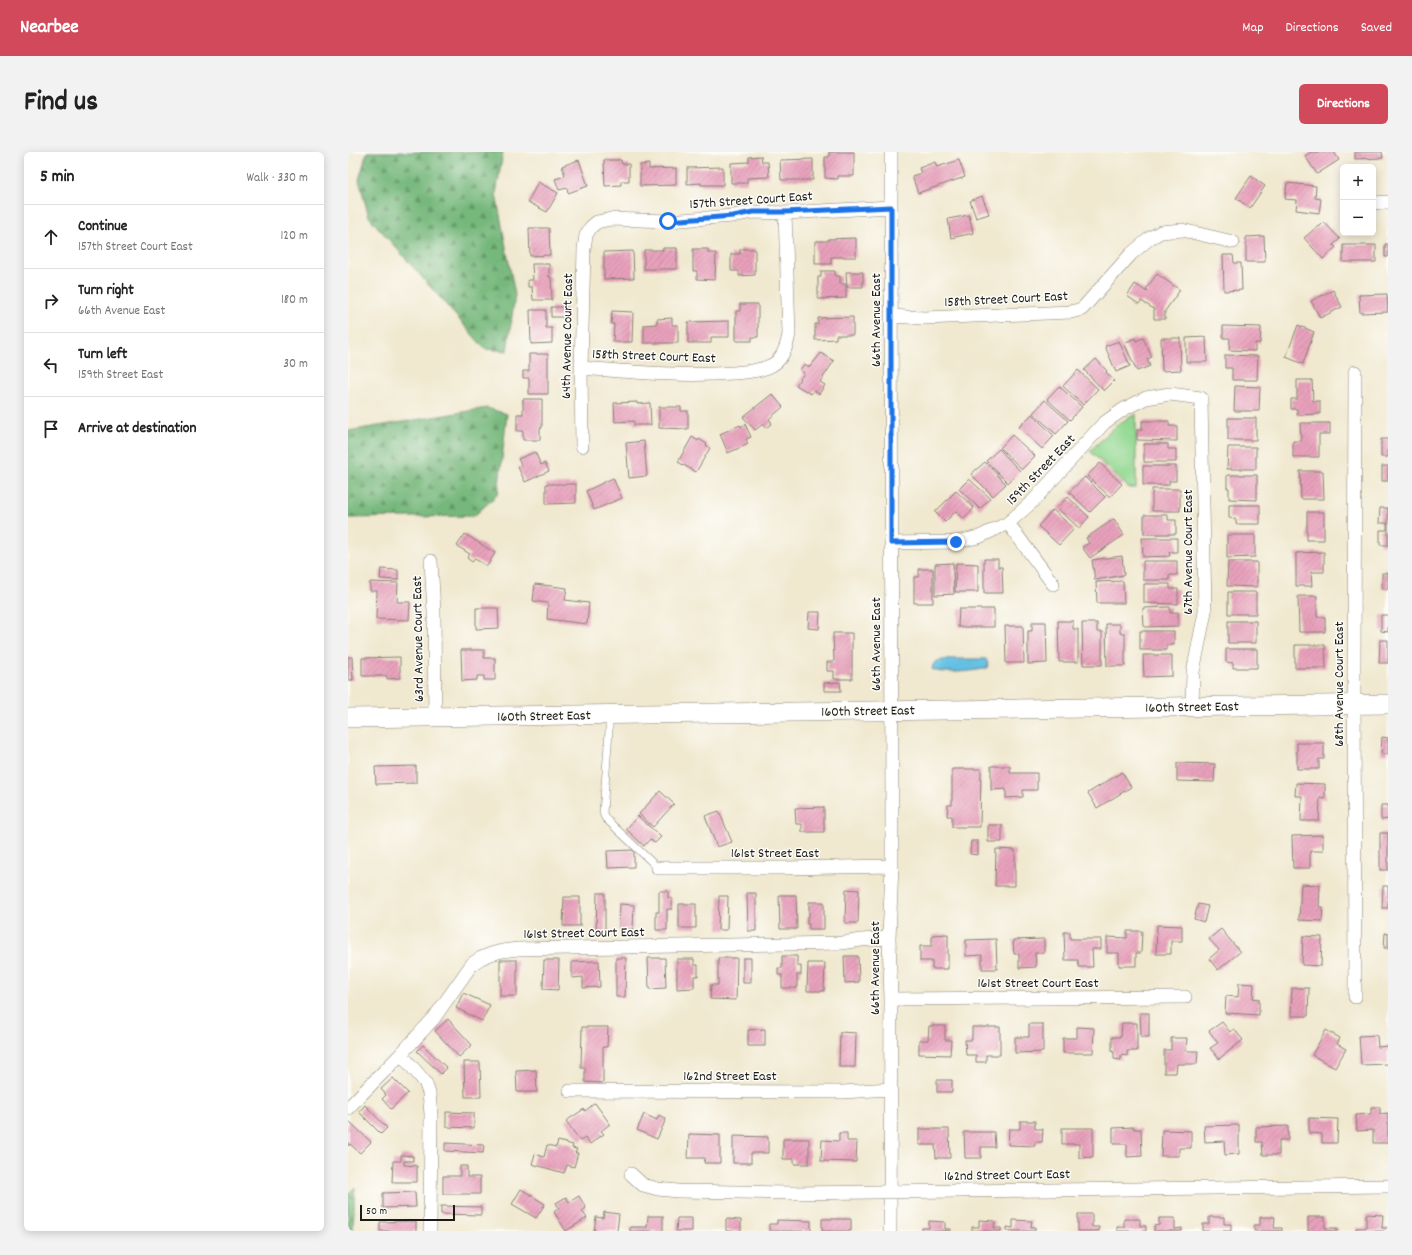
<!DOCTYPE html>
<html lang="en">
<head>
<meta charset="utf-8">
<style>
	body { margin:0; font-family:Dekko,sans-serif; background:#f2f2f2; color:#222 }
	.controls { position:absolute; right:12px; top:12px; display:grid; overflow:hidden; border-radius:6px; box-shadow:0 2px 10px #0003 }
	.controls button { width:36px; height:36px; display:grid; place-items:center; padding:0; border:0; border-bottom:1px solid #e0e0e0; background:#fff; color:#222; font:20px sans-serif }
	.scale { position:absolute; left:12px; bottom:10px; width:95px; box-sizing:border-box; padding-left:4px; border:2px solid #1c1c1c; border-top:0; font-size:11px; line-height:14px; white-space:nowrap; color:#1c1c1c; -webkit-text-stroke:3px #fdfcf7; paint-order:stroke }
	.stop { position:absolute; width:12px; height:12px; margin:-9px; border:3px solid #1a73e8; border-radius:50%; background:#fff }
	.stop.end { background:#1a73e8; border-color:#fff; box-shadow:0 1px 4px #0008 }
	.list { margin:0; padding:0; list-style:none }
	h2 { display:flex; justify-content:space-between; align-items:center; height:52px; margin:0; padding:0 16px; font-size:17px }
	h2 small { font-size:13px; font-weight:400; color:#767676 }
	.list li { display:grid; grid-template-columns:26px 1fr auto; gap:12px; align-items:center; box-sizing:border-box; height:64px; padding:0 16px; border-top:1px solid #e0e0e0 }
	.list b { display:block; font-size:15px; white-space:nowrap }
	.list p { margin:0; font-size:13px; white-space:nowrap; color:#767676 }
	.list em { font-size:13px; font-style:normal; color:#767676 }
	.icon { flex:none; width:22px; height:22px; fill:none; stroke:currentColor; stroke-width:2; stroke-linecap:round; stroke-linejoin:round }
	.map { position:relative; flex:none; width:1040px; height:1079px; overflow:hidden; border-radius:6px }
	header { display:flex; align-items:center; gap:24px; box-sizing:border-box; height:56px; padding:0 20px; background:#d1495b; color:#fff }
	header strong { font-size:19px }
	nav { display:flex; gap:22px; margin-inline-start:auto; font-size:14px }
	.intro { display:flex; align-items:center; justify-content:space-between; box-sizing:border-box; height:96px; padding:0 24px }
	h1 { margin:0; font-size:28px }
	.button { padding:10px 18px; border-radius:6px; background:#d1495b; color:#fff; font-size:14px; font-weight:700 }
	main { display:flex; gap:24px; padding:0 24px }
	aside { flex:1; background:#fff; border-radius:6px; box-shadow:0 2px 10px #0003 }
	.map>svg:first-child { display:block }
</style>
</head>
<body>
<header>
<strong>Nearbee</strong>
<nav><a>Map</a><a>Directions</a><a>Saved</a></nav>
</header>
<div class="intro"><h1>Find us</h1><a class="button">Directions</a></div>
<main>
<aside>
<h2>5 min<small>Walk · 330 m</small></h2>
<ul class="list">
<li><svg class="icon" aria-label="ahead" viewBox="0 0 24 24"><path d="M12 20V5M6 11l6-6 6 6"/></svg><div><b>Continue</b><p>157th Street Court East</p></div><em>120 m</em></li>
<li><svg class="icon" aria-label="right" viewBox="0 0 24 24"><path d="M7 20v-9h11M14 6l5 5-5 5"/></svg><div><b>Turn right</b><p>66th Avenue East</p></div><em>180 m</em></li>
<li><svg class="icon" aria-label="left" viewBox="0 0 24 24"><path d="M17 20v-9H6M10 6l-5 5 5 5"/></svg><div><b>Turn left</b><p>159th Street East</p></div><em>30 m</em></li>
<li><svg class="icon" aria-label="arrive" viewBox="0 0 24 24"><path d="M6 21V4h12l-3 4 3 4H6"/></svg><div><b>Arrive at destination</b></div></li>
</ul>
</aside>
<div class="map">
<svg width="1040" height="1079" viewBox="0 0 1040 1079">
	<defs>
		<pattern id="forest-firs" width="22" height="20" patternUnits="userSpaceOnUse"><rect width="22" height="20" fill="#76b87c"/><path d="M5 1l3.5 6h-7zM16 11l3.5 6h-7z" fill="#609565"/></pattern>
		<pattern id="building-hatch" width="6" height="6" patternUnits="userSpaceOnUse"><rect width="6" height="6" fill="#e8a0bb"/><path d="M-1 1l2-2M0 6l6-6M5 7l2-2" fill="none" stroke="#c689a0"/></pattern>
	</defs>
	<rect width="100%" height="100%" fill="#fdfcf7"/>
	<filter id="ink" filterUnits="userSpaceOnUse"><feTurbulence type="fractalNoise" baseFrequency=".025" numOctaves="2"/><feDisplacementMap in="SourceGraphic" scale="8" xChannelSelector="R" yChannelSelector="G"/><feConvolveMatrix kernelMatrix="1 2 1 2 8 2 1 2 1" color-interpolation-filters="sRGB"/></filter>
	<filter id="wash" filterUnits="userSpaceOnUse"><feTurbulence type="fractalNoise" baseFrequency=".012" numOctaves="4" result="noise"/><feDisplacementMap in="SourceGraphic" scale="16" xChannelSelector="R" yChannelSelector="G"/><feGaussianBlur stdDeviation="0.9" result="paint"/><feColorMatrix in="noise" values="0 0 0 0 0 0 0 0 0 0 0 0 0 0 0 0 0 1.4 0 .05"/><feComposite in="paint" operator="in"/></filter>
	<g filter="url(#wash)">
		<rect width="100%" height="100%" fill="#f0e8cf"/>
		<path fill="url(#forest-firs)" stroke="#496a4c" d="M19,0H155L148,42L167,143L159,199L137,197L21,65L11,28Z
			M139,256L159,262L150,342L126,364L0,366V279Z
			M7,1035L5,1079H0V1042Z"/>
		<path fill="#93d892" stroke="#587a57" d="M788,262V336H781L742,299L770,272Z"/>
		<path fill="#64c0e2" stroke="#406e7f" d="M603,507H638L640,512L639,516C630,519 591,523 584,517L585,513L588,509Z"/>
		<g id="blocks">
			<path fill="url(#building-hatch)" d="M481,0H506V24H490V27L477,26V5H481Z
				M963,0H986L991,8L969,22L957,4Z
				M1007,0H1034L1035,6L1007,7Z
				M413,4L414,10H420L421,25L399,26V31H383V11L401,10V5Z
				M465,7V28H433L432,8Z
				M231,8L240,34L220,41L219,36L211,38L207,27L217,24L214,14Z
				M256,8H273L274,12H281V29H273V33L257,34Z
				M611,8L617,25L570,41L564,24L573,21L571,16L587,10L589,15Z
				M301,12V17L328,16V33L292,34V13Z
				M375,15V33H353V31L339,32V16Z
				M903,24L917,34L902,56L888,46Z
				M190,30L210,41L199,60L180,50Z
				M939,31L968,34L967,46L973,47L971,61L948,58L949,48L937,47Z
				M634,44L641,62L628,66L622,49Z
				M621,63L625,81L603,86L600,67Z
				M976,70L992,87L985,93L988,95L975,107L956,86L970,74L971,75Z
				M181,76H201L202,103L182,104Z
				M916,84L917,110H898V85Z
				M508,86V105H483V112H467V89H480V87Z
				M1037,92H1040V105H1037Z
				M995,93H1028V110H995Z
				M315,96H329V117H296V98H315Z
				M345,97H360V101H368L367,128L349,127V119H345Z
				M392,97H407V123L391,124V119H383V102H392Z
				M285,99L286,126L256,127V100Z
				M875,103H885L886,111H893L894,138L876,139Z
				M184,112H201V125H203L204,148H185L184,135H180V128H185Z
				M473,119H487V124H492V132H498V146L470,147V125H473Z
				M498,120H515V135H499Z
				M809,122L832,138L817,159V167H806V157L793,149L791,152L779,144L787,132L799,140L800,139L798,137Z
				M985,138L994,155L972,166L963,149Z
				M1039,142L1040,160L1012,161L1011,143Z
				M392,152H410V185H404V189H388V159H392Z
				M203,155H218V165H203Z
				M182,158H198V176H204V191L183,192Z
				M264,159L285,160L284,190H265L266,172H263Z
				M505,165V183H488V187L467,188V172H470V166Z
				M324,166V173H330V191H296V173L309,172V167Z
				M381,169V185H363V191H340V170Z
				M950,173L966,180L955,212L938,205Z
				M875,174L913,175L912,191H907V199L881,198L882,186H875Z
				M858,185L859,210H838V186Z
				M787,186L788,189L795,186L804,205L799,207L802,214L789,219L776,191Z
				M813,186H832L833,218L814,219Z
				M771,189L782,214L768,220L757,194Z
				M473,201L486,209L472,230L477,233L471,242L466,238L463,242L448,233L456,221L452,218L456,212L462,215Z
				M181,202H200V242H181V226H175V219H181Z
				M877,203L910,204L909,228H884V216H877Z
				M748,207L759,219L758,220L766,229L756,239L736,218Z
				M730,218L750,237L735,253L715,234Z
				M949,228H964L965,249H972V262L949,263V257H943V247H949Z
				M711,234L734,255L722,268L699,247Z
				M887,234L912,235L911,259H886Z
				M424,242L435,255L421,267L424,271L418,276L415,272L407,278L395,265Z
				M175,247H194V276H192V288H175V279H169V262H175Z
				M697,248L720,269L708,282L685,261Z
				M289,250V252L302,251L303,273H286V269L267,270L266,251Z
				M311,255H333V259H340V277L311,276Z
				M684,262L706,284L694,297L671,275Z
				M880,266H908V288H880Z
				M794,269H821V274H829V289L789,288V278H794Z
				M952,271H982V282H971V305H945V289H953Z
				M397,272L403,285L398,287L400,292L380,301L372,282L392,273L393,275Z
				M664,283L687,304L674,317L652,296Z
				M344,285L350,289L351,287L359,292L358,293L362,296L348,320L330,310Z
				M1033,287H1040V305H1033Z
				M296,289L299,324L281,326L278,291Z
				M796,292H820V297H828V310H796Z
				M880,295H908V317H879Z
				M651,297L672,319L660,331L638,309Z
				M187,300L193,313L197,311L201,319L177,330L170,315L174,314L170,307Z
				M637,310L658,332L645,344L623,322Z
				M752,311L774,332L762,345L739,324Z
				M795,314H828V329H821V333H795Z
				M1034,314H1040V329H1034Z
				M952,319H975L976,347H953Z
				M879,323H909V348L881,347V336H879Z
				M737,325L757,345L742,360L721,340Z
				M265,326L274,346L246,358L238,339Z
				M621,327L642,346L632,357L611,337Z
				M198,332H228V351L198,352Z
				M804,337H832V359H804Z
				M608,339L626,356L616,367L608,359L597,370L587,360Z
				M720,345L741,365L731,376L709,356Z
				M881,353H912V372H888V367L881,366Z
				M1032,356H1040V393H1032V378H1039V371H1031Z
				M705,358L726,377L711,393L690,374Z
				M959,360H976V388H959Z
				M796,363H820V368H828V382H796Z
				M766,367L776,383L742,406L734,395L741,391L738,386Z
				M117,382L147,401L139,414L127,407L124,410L119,406L122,402L109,394Z
				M879,383H907V405L879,406Z
				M794,386H829V400H821L822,404L795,405Z
				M976,400V420H963L964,434H948V401Z
				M774,404L776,423L747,428L744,408Z
				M636,407H650V415H654L655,441H636Z
				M795,409H829V423H821V428H795Z
				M880,410H909V435L879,434Z
				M605,411L606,442L587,443V412Z
				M608,411L630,412V440H607Z
				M33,417L50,418V428L32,427Z
				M571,417H585V451H566V425H571Z
				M1034,421H1040V437H1034Z
				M775,429L776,451H749L748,430Z
				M22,430L50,431L49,450H62L61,468L28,467L29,439H22Z
				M187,432L219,436L217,448L241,451L239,472L199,467L200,451L185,449Z
				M796,432H822V437H830V452L796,451Z
				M880,440H908V462H880Z
				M950,444H969V465H977V480H951Z
				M822,455V461L830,460V474L796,475L795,456Z
				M128,456H150L151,476L128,477Z
				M611,457H646V475H610Z
				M461,460H472L471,477L460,476Z
				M1033,463H1040V480L1033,479Z
				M710,469H725V477H730V510H711Z
				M880,469H908V491H880Z
				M684,470H698L699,511L680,512V479H684Z
				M734,471H749V480H754V513H735Z
				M758,472H772V481H777V514H759Z
				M657,474H675L676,511H658Z
				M792,479H826V493H818V498H792Z
				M485,481H504V527H486V519H479V510H486Z
				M1032,488H1040V511H1031Z
				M947,493H977L978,516H947Z
				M878,497H909V516H885V511L878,510Z
				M113,498H136V506H147V528H136V524H129V528L114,529Z
				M795,503H824V524L796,525Z
				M0,505H4L5,528H0Z
				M52,505V526L39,527V524H14V506Z
				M492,530L493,539H476V531Z
				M1034,585L1040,586V602H1033Z
				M949,591H976V607H971V617H949Z
				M829,611L867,612L866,630L829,629Z
				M68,614V631L28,632L27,615Z
				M643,614H662V621H689V638H675V645L658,646V637L643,638Z
				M604,617H633L632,675H604V664H599L600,653H604Z
				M774,620L783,635L749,656L740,641Z
				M948,631L977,632V647L972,646L971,669H953L954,644H947Z
				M312,639L326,652L305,675L291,662Z
				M1033,653H1040V667L1033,668Z
				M476,655V680H454V672H448L447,656Z
				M371,659L384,690L369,695L357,664Z
				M290,664L313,685L307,691L302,687L296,694L278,677Z
				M640,673H654V690H640Z
				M1032,681H1040V718H1032Z
				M975,683V699H962V716H945L944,684Z
				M623,689H630V703L622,702Z
				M648,697L667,698V734H647Z
				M286,698V715L260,716L259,699Z
				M953,732L972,733L971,755H975L974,769L951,768Z
				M1035,734H1040V756H1034Z
				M498,737L511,738L510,771H497Z
				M311,739H320V746H324V757H319V778H308V760H311Z
				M249,741H257V781L248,780Z
				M399,741H408V779H400Z
				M431,743H448L449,777H432Z
				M371,744H380L379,778H370Z
				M216,745H232V774H215Z
				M461,750H476V777H461V772H459V765H461Z
				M272,752L286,753L285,777H271Z
				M331,752H348V776H331Z
				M850,752L860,754L856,770L846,767Z
				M809,773L834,774V789H823V802H808Z
				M873,777L892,800L870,818L861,807L871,798L861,787Z
				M779,779H794L793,801H788V814H771V801H759V785L779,786Z
				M716,780H722V787H753V797H744L745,815H731L730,808H717Z
				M1037,781L1040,782V796H1036Z
				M600,782V817H584V809H572V794H584V783Z
				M955,784L974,785L973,814L954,813Z
				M648,787L649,817H634V803L618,804V788Z
				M696,787V801H687L688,815L671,816V802H666L665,788Z
				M434,804H449V814H453V823H449V836H434V823H430V816H434Z
				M496,804H510L511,830L497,831Z
				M268,806H278L277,845H268Z
				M300,806H317L318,836L301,837Z
				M370,806H389L388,848L362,847L363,833H370Z
				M395,806H403V831H395Z
				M329,807H346V813H350V824H346V836L329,837Z
				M152,808H169V844H152Z
				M196,808H211L210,838L195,837Z
				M251,809L252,835L235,836V825L224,826V810Z
				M460,811H477L476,839H459Z
				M891,831L906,832L905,846L911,847V863L877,861L878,844L890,845Z
				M944,836H961L960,864H943Z
				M115,841L142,853L134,869L108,856Z
				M792,861H801V885H793Z
				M100,867L124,893L111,905L87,879Z
				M874,870L882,880L886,877L895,888L871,907L862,896L870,891L861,879Z
				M774,871H789V899H779V904L773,903V908L766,907V900H764V885H773Z
				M681,872H695V900L667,901V885H681Z
				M581,874H597V888H603L602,903L571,902V888H580Z
				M234,875H260L259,895H255V931L237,930V916H233Z
				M624,875H652V903H638V910H628V903H618L617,888H624Z
				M729,875L746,876L745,901H715V886H729Z
				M417,877V894H400V878Z
				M978,878L992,886L989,892L998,897L987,916L964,903Z
				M492,880L508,881L507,915H491Z
				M1029,883L1030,895L1040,894V912L1013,913L1011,884Z
				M823,886H839L838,899H850L849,912H829L828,921H816V898H823Z
				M75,893L99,916L93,922L69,899Z
				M116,910H132L133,945H117Z
				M188,918L189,940H169L168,919Z
				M45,926L60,941L43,957L34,947L38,943L33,937Z
				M589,928H604V940H589Z
				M247,951L262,972L253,979L256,982L242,992L237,986L232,989L218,969L236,957L237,959Z
				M17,953L39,976L33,982L11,960Z
				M1023,955H1032V962L1040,961V991H1025V978L1009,979L1008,963L1023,962Z
				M98,960L126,961V976L98,975Z
				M296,962L309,968L311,963L318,967L309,987L289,978Z
				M961,966L990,967L989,991H974V982L961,981Z
				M1,969L23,990L12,1001L2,992L0,994V970Z
				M672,969H687V977H695L694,990H687V994L660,993L661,977H672Z
				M891,973V1002L877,1003L876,989L857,990L856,974Z
				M940,974V988H931V1003H915L914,990H908V975Z
				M786,975V977H793L794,1004L779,1005V992H765V976Z
				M714,976H745V1005L731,1006V992H714Z
				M571,977H601L602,1006H588L587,993H571Z
				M814,978L843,979V996H831V1004H813Z
				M616,980H646L647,995H633V1006H617Z
				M491,981H499V989H509L508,1010L473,1009L474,988L491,989Z
				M341,982L372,983V1011H356L357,1006H340Z
				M385,984L420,985V1001H403V1011H385Z
				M435,987H461V1012H446V1007H435Z
				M210,989L225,993L224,996L229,997L227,1001H230L226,1015L219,1013L216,1021L184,1012L187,1002L196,1005L199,993L208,995Z
				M97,991L136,993L135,1001L97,999Z
				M53,1003L65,1004V1009H56V1013L69,1014V1030H44L45,1009H53Z
				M112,1014H119V1025H132V1042H95V1024H112Z
				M173,1037L197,1052L188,1066L164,1052Z
				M67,1040L68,1055L35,1056V1041Z
				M231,1044L238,1056L234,1059L239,1066L218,1079L206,1060L211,1056L208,1051L218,1045L221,1050Z
				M93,1054L133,1055V1063L93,1062Z
				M256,1060L271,1062L269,1079H246L248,1065L255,1066Z
				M730,1062H744V1075H751V1079H730Z
				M1018,1062L1035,1063L1034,1076H1040V1079H1008V1076H1018Z
				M300,1064H315V1079H282V1075H299Z
				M861,1065H876V1072H883V1079H855V1072H861Z
				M912,1065H927L926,1076H934V1079H906V1073H912Z
				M960,1065H977V1076H990V1079H960Z
				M329,1066H344V1079H328Z
				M811,1066H827V1077L834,1076V1079H806V1074L811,1073Z
				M378,1067L393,1068V1079H378Z
				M474,1067H503V1079H474Z
				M776,1067H792V1074H798V1079H769V1075H776Z
				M429,1068L463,1069V1079H421V1072H429Z
				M631,1068L647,1069L646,1076H653V1079H624V1075H631Z
				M665,1068L684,1069L683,1075H687V1079H659V1075L665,1076Z
				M68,1069V1079H32V1070Z
				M581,1069L597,1070V1077H603V1079H574V1076H581Z"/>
		</g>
	</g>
	<g filter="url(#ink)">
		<use href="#blocks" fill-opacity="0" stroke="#868276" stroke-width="1"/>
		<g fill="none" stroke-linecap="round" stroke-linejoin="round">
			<g stroke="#868276" stroke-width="8">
				<path id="service" d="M261,564V579L255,661L257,666L310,716"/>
			</g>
			<g stroke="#868276" stroke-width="14">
				<path id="minor" d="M1025,51L1040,50
					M543,164L576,166L723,160L734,157L783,102L802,86L813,80L834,78L885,90
					M233,216C284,220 334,225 385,221C398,220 413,219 424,213C435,207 439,194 441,182L437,61
					M234,294L233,216L236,97L238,83L243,75L249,70L263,67L320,69L385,64L405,60L437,61L543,55
					M660,371L705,432
					M543,391L608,390L631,385L660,371L685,349L756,271L776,257L798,246L822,242L853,246L857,460L845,520L844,554
					M83,409L86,460L87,565
					M310,716H437L544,714
					M1007,845L1006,520L1007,220
					M543,847L837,845
					M53,902L77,930L81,941L83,962L82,1079
					M222,939L495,940L542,937
					M0,956L53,902L86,866L124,812L133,806L143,802L154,799L170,797L494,791L513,788L541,786
					M283,1022L295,1033L310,1037L330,1039L444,1041L1040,1034
					M542,1079L543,847L541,786L544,714L543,0"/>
			</g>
			<g stroke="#868276" stroke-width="20">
				<path id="secondary" d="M0,566L1040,552"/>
			</g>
			<use href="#service" stroke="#fff" stroke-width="7"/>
			<use href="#minor" stroke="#fff" stroke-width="13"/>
			<use href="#secondary" stroke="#fff" stroke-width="19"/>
		</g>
	</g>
	<g fill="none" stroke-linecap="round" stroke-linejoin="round" filter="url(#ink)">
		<path stroke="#1a73e8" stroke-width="5" d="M320,69L385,64L405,60H437L543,55V391L608,390"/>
	</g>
	<g text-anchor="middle" stroke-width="3" stroke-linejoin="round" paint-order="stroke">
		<g font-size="14" fill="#1c1c1c" stroke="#fdfcf7">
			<text transform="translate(403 47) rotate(-4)" y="5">157th Street Court East</text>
			<text transform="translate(658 146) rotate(-3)" y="5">158th Street Court East</text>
			<text transform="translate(527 168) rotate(-90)" y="5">66th Avenue East</text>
			<text transform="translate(218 184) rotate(-89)" y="5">64th Avenue Court East</text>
			<text transform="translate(306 203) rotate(2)" y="5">158th Street Court East</text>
			<text transform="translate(692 317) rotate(-46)" y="5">159th Street East</text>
			<text transform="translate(839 400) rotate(-90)" y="5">67th Avenue Court East</text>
			<text transform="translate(69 487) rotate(-91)" y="5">63rd Avenue Court East</text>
			<text transform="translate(527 492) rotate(-90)" y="5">66th Avenue East</text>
			<text transform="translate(990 532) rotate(-90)" y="5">68th Avenue Court East</text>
			<text transform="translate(844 554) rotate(-1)" y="5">160th Street East</text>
			<text transform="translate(520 558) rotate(-1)" y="5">160th Street East</text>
			<text transform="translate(196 563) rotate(-1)" y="5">160th Street East</text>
			<text x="427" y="705">161st Street East</text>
			<text transform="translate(236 780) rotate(-1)" y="5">161st Street Court East</text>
			<text transform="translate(526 816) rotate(-90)" y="5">66th Avenue East</text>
			<text x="690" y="835">161st Street Court East</text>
			<text x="382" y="928">162nd Street East</text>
			<text transform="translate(659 1022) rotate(-1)" y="5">162nd Street Court East</text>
		</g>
	</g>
</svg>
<div class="controls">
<button>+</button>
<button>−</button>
</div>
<div class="scale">50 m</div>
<div class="stop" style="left:320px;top:69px"></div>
<div class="stop end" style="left:608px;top:390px"></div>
</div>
</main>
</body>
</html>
